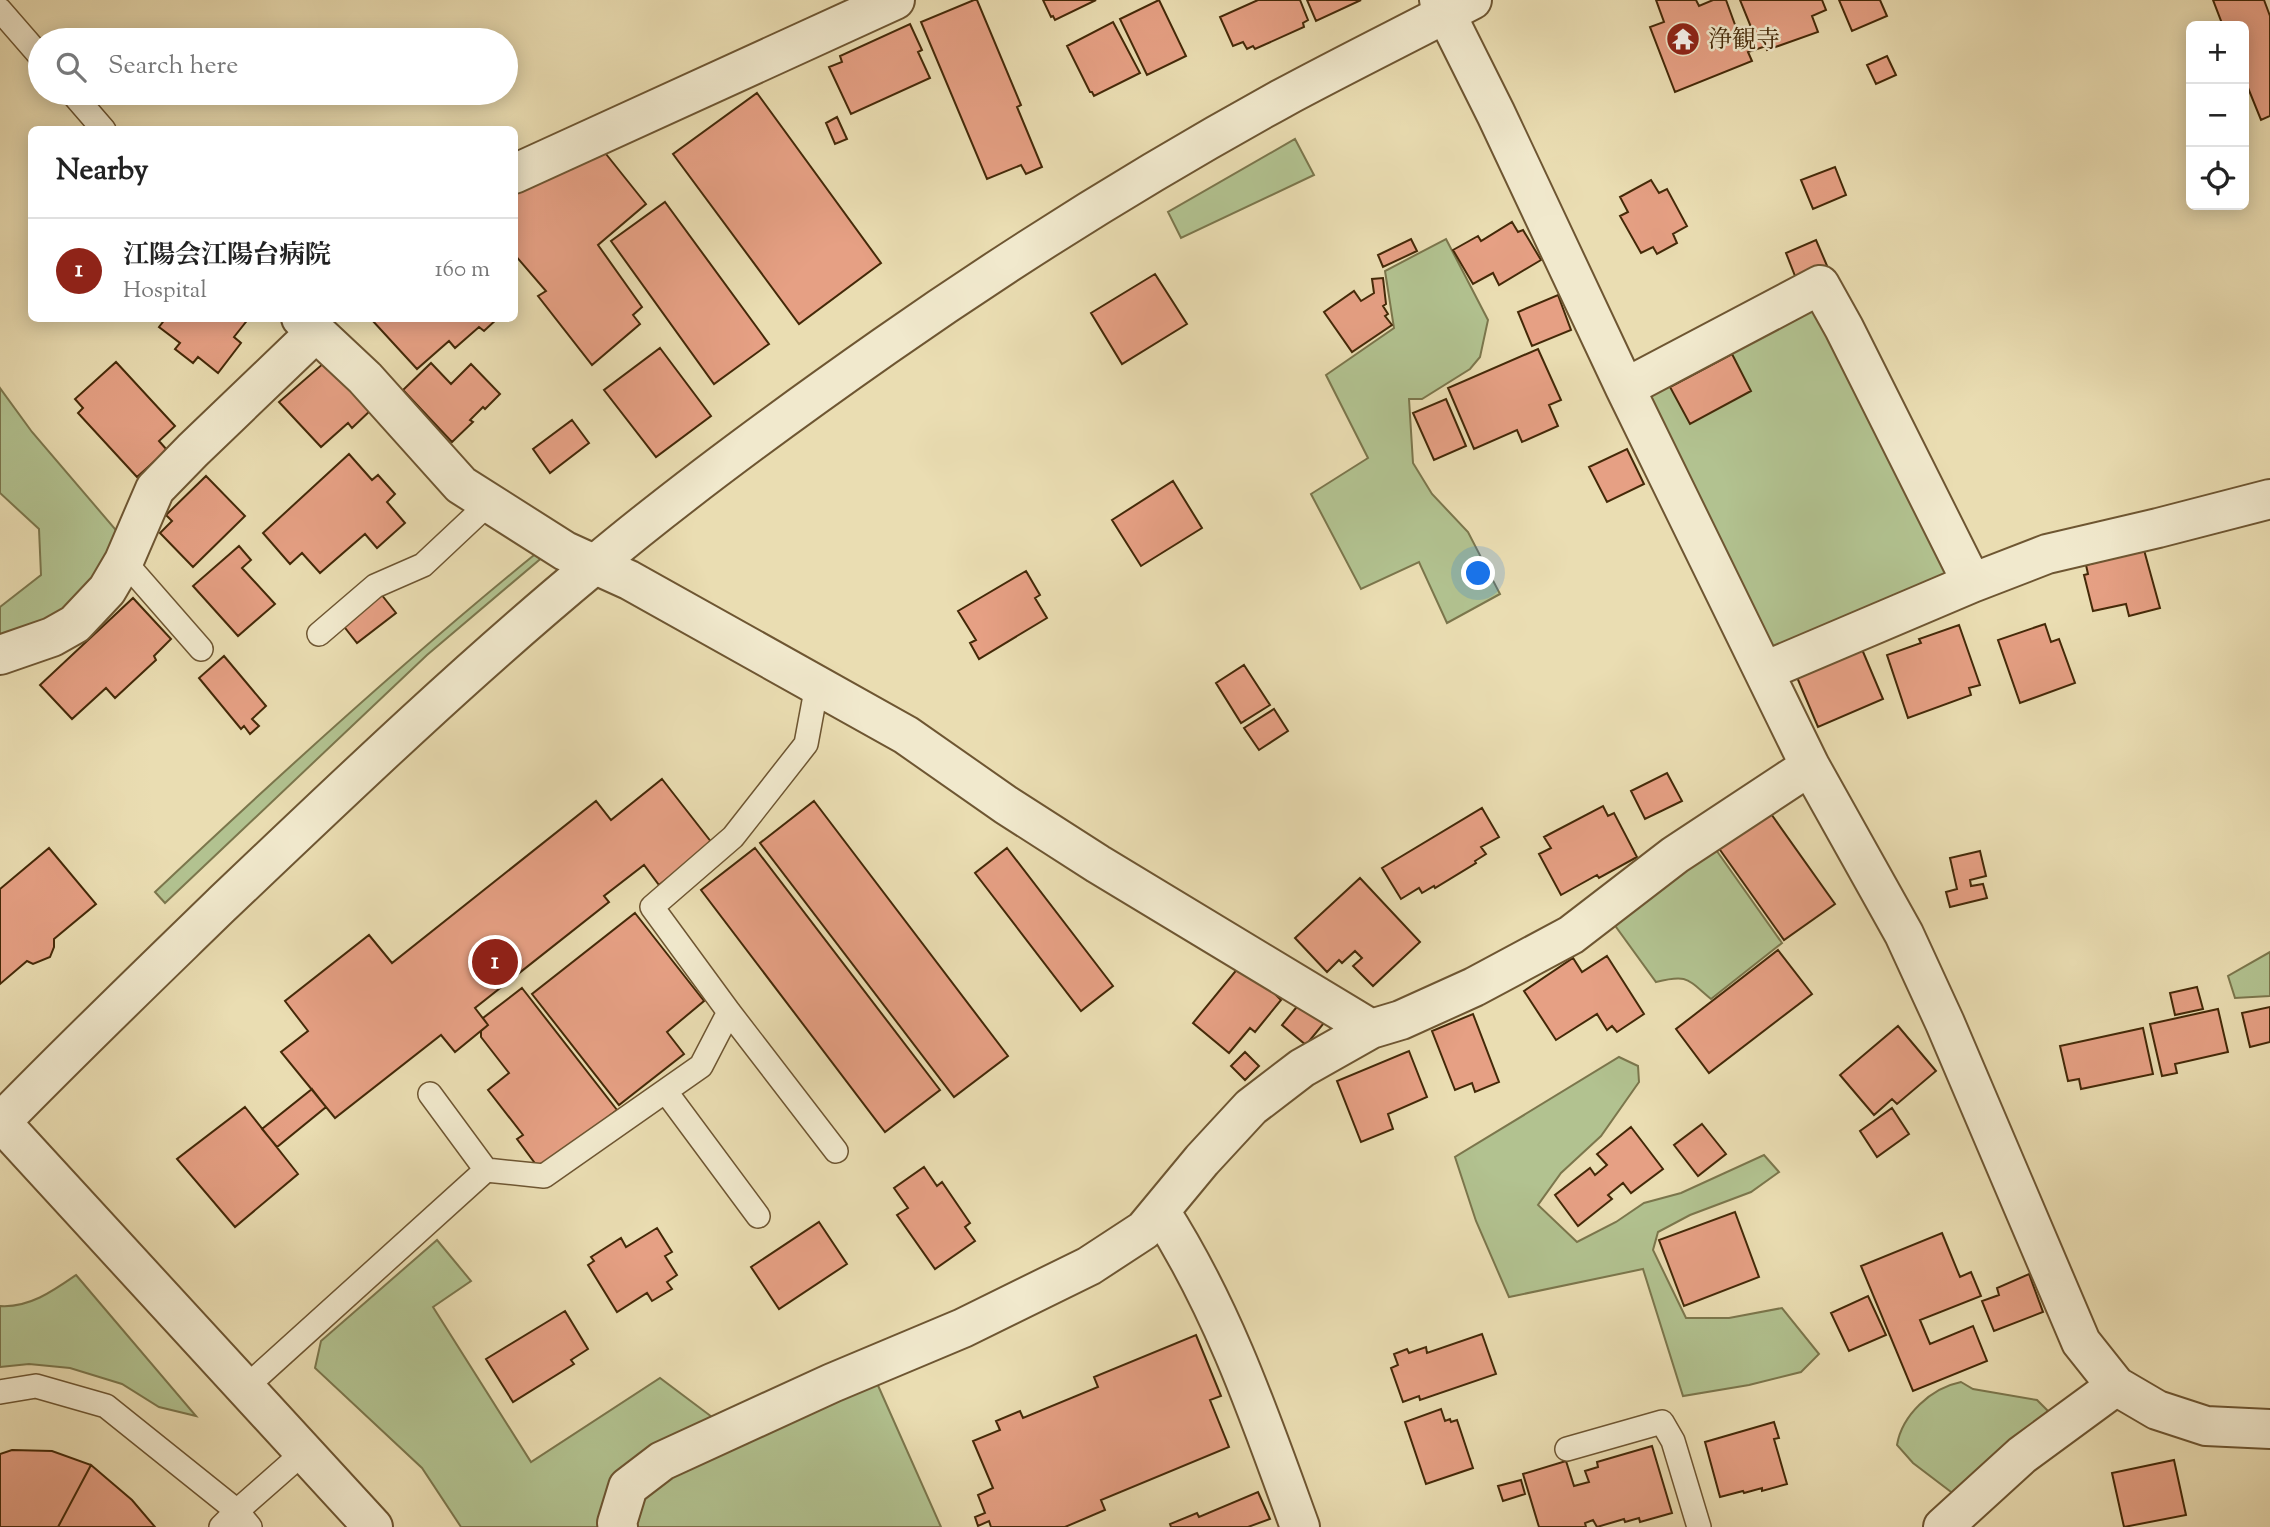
<!DOCTYPE html>
<html lang="en">
<head>
<meta charset="utf-8">
<style>
	body { margin:0; font-family:"Sorts Mill Goudy","Noto Serif JP",serif; background:#f2f2f2; color:#222 }
	.controls { position:absolute; right:21px; top:21px; display:grid; overflow:hidden; border-radius:10px; box-shadow:0 4px 18px #0003 }
	.controls button { width:63px; height:63px; display:grid; place-items:center; padding:0; border:0; border-bottom:2px solid #e0e0e0; background:#fff; color:#222; font:35px sans-serif }
	.you { position:absolute; left:1479px; top:574px; width:24px; height:24px; margin:-18px; border:5px solid #fff; border-radius:50%; background:#1a73e8; box-shadow:0 0 0 10px #1a73e833 }
	.badge { display:grid; place-items:center; width:46px; height:46px; border-radius:50%; background:#8f2418; color:#fff; font-size:23px; font-weight:700 }
	.pin { position:absolute; translate:-50% -50%; border:4px solid #fff; box-shadow:0 2px 7px #0006 }
	.list { margin:0; padding:0; list-style:none }
	h2 { display:flex; justify-content:space-between; align-items:center; height:91px; margin:0; padding:0 28px; font-size:30px }
	h2 small { font-size:23px; font-weight:400; color:#767676 }
	.list li { display:grid; grid-template-columns:46px 1fr auto; gap:21px; align-items:center; box-sizing:border-box; height:105px; padding:0 28px; border-top:2px solid #e0e0e0 }
	.list b { display:block; font-size:26px; white-space:nowrap }
	.list p { margin:0; font-size:23px; white-space:nowrap; color:#767676 }
	.list em { font-size:23px; font-style:normal; color:#767676 }
	.icon { flex:none; width:38px; height:38px; fill:none; stroke:currentColor; stroke-width:2; stroke-linecap:round; stroke-linejoin:round }
	.map { position:relative; flex:none; width:2270px; height:1527px; overflow:hidden }
	.search { position:absolute; background:#fff; box-shadow:0 4px 18px #0003; left:28px; top:28px; width:490px; height:77px; display:flex; align-items:center; gap:18px; box-sizing:border-box; padding:0 24px; border-radius:38px; color:#767676; font-size:26px }
	.panel { position:absolute; background:#fff; box-shadow:0 4px 18px #0003; left:28px; top:126px; width:490px; height:196px; border-radius:10px }
	.map>svg:first-child { display:block }
</style>
</head>
<body>
<div class="map">
<svg width="2270" height="1527" viewBox="0 0 2270 1527">
	<rect width="100%" height="100%" fill="#eaddb2"/>
	<filter id="stains"><feTurbulence type="fractalNoise" baseFrequency=".00286" numOctaves="4"/><feColorMatrix values="0 0 0 0 .2 0 0 0 0 .09 0 0 0 0 .02 0 0 0 .5 -.17"/></filter>
	<radialGradient id="worn" r=".72"><stop offset=".6" stop-color="#630" stop-opacity="0"/><stop offset="1" stop-color="#630" stop-opacity=".3"/></radialGradient>
	<path fill="#b2c290" stroke="#7b764c" stroke-width="2" d="M1295,139L1314,175L1181,238L1168,212Z
		M1446,239L1488,320L1480,357L1470,369L1422,399H1409L1413,463L1432,494L1468,532L1500,594L1447,623L1419,562L1361,589L1311,494L1368,458L1326,375L1394,328L1385,271Z
		M1810,303L1957,577L1770,650L1644,390Z
		M0,388L32,432L121,536L79,600L35,626L0,641V607L41,575L39,529L0,493Z
		M539,551L545,555L427,655L165,903L155,892C280,774 406,659 539,551Z
		M1714,847L1782,943L1711,999C1687,979 1688,974 1656,982L1611,920Z
		M2270,952V996L2235,998L2228,976Z
		M1619,1057L1638,1066L1639,1082L1601,1136L1561,1173L1538,1205L1577,1242L1616,1222L1644,1203L1681,1193L1764,1155L1779,1172L1751,1192L1690,1215L1658,1232L1653,1250L1686,1318H1729L1782,1308L1819,1354L1801,1372L1749,1385L1683,1396L1643,1269L1509,1297L1476,1221L1455,1157Z
		M437,1240L471,1281L433,1307L531,1462L660,1378L720,1423L606,1527H461L422,1468L315,1368L321,1341Z
		M76,1275L196,1416L159,1407L122,1384L70,1368L29,1364L0,1367V1306C29,1308 53,1291 76,1275Z
		M876,1381L941,1527H632L644,1492L680,1466Z
		M1961,1382L1973,1389L2037,1400L2056,1419L1959,1498L1913,1463L1897,1445C1902,1415 1931,1388 1961,1382Z"/>
	<path fill="#e6a084" stroke="#442908" stroke-width="2" d="M974,0H977L1021,105L1017,107L1042,167L1026,174L1021,165L987,179L921,22Z
		M1043,0H1096L1055,20L1053,16L1051,17Z
		M1159,0L1186,56L1147,75L1120,19Z
		M1258,0H1300L1308,20L1303,23L1304,27L1255,49L1253,46L1247,49L1243,42L1233,46L1220,17Z
		M1307,0H1361L1316,21Z
		M1656,0H1696L1699,6L1713,0H1726L1738,33L1751,27L1740,0H1822L1826,10L1812,16L1818,32L1767,50L1766,46L1748,52L1752,61L1675,92L1650,27L1664,22Z
		M1839,0H1880L1887,16L1852,31Z
		M2213,0H2264L2270,16V116L2261,120L2244,78V26H2223Z
		M1113,22L1140,73L1094,96L1092,92H1090L1067,46Z
		M910,24L922,50L918,52L930,78L851,114L829,67L842,62L840,56Z
		M1887,56L1896,75L1876,84L1867,65Z
		M757,93L881,263L799,324L673,154Z
		M837,117L847,139L835,144L826,123Z
		M602,149L646,204L598,245L642,307L633,315L640,324L592,365L538,296L546,291L514,254V195L532,180Z
		M1835,167L1846,195L1813,209L1801,180Z
		M1651,180L1659,193L1667,189L1687,226L1673,234L1677,243L1657,254L1653,247L1641,253L1620,216L1628,212L1620,197Z
		M665,202L769,344L714,384L611,241Z
		M1512,222L1518,232L1523,230L1541,260L1499,285L1493,273L1473,284L1453,250L1478,236L1481,241Z
		M1411,239L1417,251L1383,267L1378,255Z
		M1816,240L1828,268L1797,281L1786,253Z
		M1155,274L1187,324L1122,364L1091,313Z
		M1383,278L1386,304L1383,306L1388,314L1385,316L1392,325L1352,352L1324,312L1354,291L1361,301L1374,293L1372,279Z
		M1558,295L1571,330L1532,346L1518,312Z
		M166,318H249L234,337L241,343L218,373L198,357L193,363L175,349L180,343L159,327Z
		M498,318L484,331L479,327L455,348L449,341L417,369L371,319Z
		M660,348L711,416L656,457L604,390Z
		M1538,349L1561,400L1549,405L1558,426L1522,442L1517,430L1474,449L1448,388Z
		M1732,354L1751,391L1690,424L1670,387Z
		M116,362L175,426L159,441L167,450L137,477L78,413L83,408L75,399Z
		M325,362L372,409L352,428L348,423L321,447L279,402Z
		M431,363L451,384L471,364L500,394L485,409L483,407L470,420L473,422L452,442L403,390Z
		M1446,399L1466,446L1434,460L1413,413Z
		M572,420L589,443L550,473L533,449Z
		M1627,449L1644,484L1607,502L1589,467Z
		M349,454L372,480L378,475L395,494L387,502L405,523L377,548L365,534L320,573L302,553L290,564L263,533Z
		M206,476L245,516L193,567L160,533L172,521L166,515Z
		M1173,481L1202,528L1141,566L1112,520Z
		M239,546L251,560L242,568L275,604L238,636L193,586Z
		M2144,550L2160,608L2129,616L2126,604L2093,611L2084,575L2088,574L2086,565Z
		M1026,571L1040,595L1035,598L1047,618L979,659L970,643L976,640L958,611Z
		M381,594L396,613L357,643L342,624Z
		M133,598L171,639L154,656L156,660L115,698L106,688L72,719L40,685Z
		M2045,624L2051,642L2059,639L2075,683L2020,703L1998,640Z
		M1959,625L1980,685L1969,688L1971,695L1908,718L1887,655L1921,643L1919,639Z
		M1861,647L1883,699L1818,727L1796,675Z
		M224,656L266,706L252,719L259,726L250,734L244,726L241,729L199,678Z
		M1244,665L1270,705L1241,723L1216,683Z
		M1274,709L1288,731L1259,750L1244,728Z
		M1667,773L1682,801L1645,819L1631,791Z
		M662,779L712,843L659,885L644,865L604,896L609,902L475,1008L488,1025L455,1052L441,1035L335,1118L281,1052L308,1031L285,1001L369,935L392,963L596,801L611,820Z
		M814,801L1008,1056L954,1097L760,843Z
		M1603,806L1608,816L1614,813L1637,857L1599,878L1597,875L1561,895L1539,854L1551,848L1544,837Z
		M1482,808L1499,837L1481,847L1486,854L1475,861L1476,863L1435,888L1434,886L1422,893L1419,888L1401,899L1382,868Z
		M1769,811L1835,904L1784,940L1718,847Z
		M49,848L96,904L54,939V947L50,957L33,964L27,961L0,984V889Z
		M755,848L940,1090L885,1132L701,890Z
		M1007,848L1113,986L1081,1011L975,873Z
		M1980,851L1986,876L1970,880L1971,886L1983,884L1987,898L1950,907L1946,892L1957,889L1950,858Z
		M1360,878L1420,942L1373,986L1353,966L1362,958L1355,951L1342,963L1339,960L1327,972L1295,938Z
		M635,913L704,1001L667,1032L684,1054L619,1105L532,994Z
		M1778,950L1812,994L1709,1073L1676,1029Z
		M1607,956L1644,1014L1617,1032L1612,1026L1607,1030L1597,1014L1556,1040L1524,991L1573,958L1582,972Z
		M1243,962L1281,1000L1255,1032L1250,1028L1229,1053L1193,1023Z
		M2197,987L2203,1009L2175,1015L2170,993Z
		M522,988L617,1110L540,1170L517,1139L523,1135L488,1090L509,1073L481,1037V1031L488,1025L483,1018Z
		M1300,1003L1324,1023L1306,1045L1282,1025Z
		M2270,1007V1042L2250,1047L2242,1013Z
		M2218,1009L2228,1052L2175,1064L2177,1073L2162,1076L2150,1024Z
		M1473,1014L1499,1082L1475,1092L1472,1083L1455,1090L1432,1031Z
		M1898,1026L1936,1071L1897,1104L1892,1099L1874,1115L1840,1075Z
		M2143,1028L2153,1074L2081,1089L2079,1079L2068,1081L2060,1046Z
		M1409,1051L1427,1097L1388,1114L1393,1129L1361,1142L1337,1081Z
		M1245,1052L1259,1066L1245,1080L1231,1066Z
		M312,1089L326,1107L277,1147L262,1129Z
		M245,1107L298,1174L235,1227L177,1159Z
		M1892,1108L1909,1134L1877,1157L1860,1131Z
		M1702,1124L1726,1154L1698,1176L1674,1145Z
		M1631,1127L1663,1169L1631,1193L1623,1183L1608,1195L1612,1199L1578,1226L1555,1195L1590,1168L1595,1175L1607,1165L1597,1154Z
		M924,1167L937,1186L942,1182L970,1223L965,1227L975,1241L935,1269L897,1215L908,1208L894,1188Z
		M1735,1212L1759,1277L1684,1306L1659,1240Z
		M819,1222L847,1264L779,1309L751,1267Z
		M657,1228L672,1252L665,1256L677,1275L667,1282L672,1289L652,1301L647,1293L617,1312L588,1265L594,1261L591,1257L621,1238L626,1247Z
		M1942,1233L1960,1277L1971,1272L1981,1296L1920,1320L1930,1344L1973,1326L1987,1361L1913,1391L1861,1266Z
		M2029,1274L2043,1312L1994,1331L1982,1301L1999,1295L1997,1288Z
		M1868,1296L1886,1335L1849,1351L1831,1313Z
		M565,1311L588,1349L571,1360L574,1364L513,1402L486,1359Z
		M1482,1334L1496,1374L1420,1400L1419,1396L1403,1402L1391,1368L1398,1365L1394,1354L1407,1349L1409,1353L1426,1347L1427,1353Z
		M1196,1335L1221,1396L1210,1400L1229,1447L1101,1500L1105,1510L1065,1527H991L989,1521L978,1526L975,1517L985,1513L978,1495L993,1488L973,1441L1000,1430L996,1421L1020,1411L1023,1418L1098,1387L1094,1377Z
		M1441,1409L1445,1421L1450,1419L1451,1422L1457,1420L1473,1468L1426,1484L1405,1422Z
		M1774,1422L1779,1438L1774,1439L1787,1484L1762,1491V1488L1744,1493L1743,1491L1720,1497L1705,1442Z
		M1652,1446L1672,1513L1640,1522L1639,1518L1625,1522L1624,1519L1597,1527L1593,1520L1585,1523L1586,1527H1539L1523,1474L1566,1461L1574,1486L1589,1482L1585,1471L1598,1467L1597,1462Z
		M12,1450L52,1451L91,1465L58,1527H0V1454Z
		M2174,1460L2186,1515L2124,1527L2112,1473Z
		M91,1465L132,1500L155,1527H58Z
		M1521,1480L1525,1494L1503,1501L1498,1486Z
		M1258,1492L1270,1519L1248,1527H1171L1170,1524L1197,1513L1199,1517Z"/>
	<g fill="none" stroke-linecap="round" stroke-linejoin="round">
		<g stroke="#6e5632" stroke-width="26">
			<path id="service" d="M0,10L40,56
				M72,93L104,130
				M124,561L201,649
				M319,634L375,586L423,565L489,503
				M817,685L806,744L733,837L652,907L729,1012L836,1151
				M666,1092L758,1216
				M486,1170L544,1176L701,1066L729,1012
				M245,1388L486,1170L430,1094
				M0,1392L36,1386L106,1406L237,1511L304,1452
				M1567,1449L1662,1422L1673,1441L1699,1527
				M221,1527L237,1511L250,1527"/>
		</g>
		<g stroke="#6e5632" stroke-width="42">
			<path id="minor" d="M1439,0L1496,114L1625,388L1810,766L1904,934L1945,1023L2081,1342L2116,1386L2157,1410L2206,1426L2270,1429
				M514,174L895,0
				M301,318L365,378L461,485L565,551L629,580L906,735L1006,805L1098,864L1371,1029
				M1625,388L1820,285L1844,328L1972,583
				M0,655L52,637L75,624L107,590L124,561L155,489L193,450L315,333
				M1765,671L1972,583L2047,554L2158,528L2270,499
				M1160,1211C1224,1311 1260,1417 1300,1527
				M618,1527L617,1523L628,1487L662,1461L832,1383L963,1328L1089,1266L1144,1230L1202,1160L1251,1107L1302,1068L1371,1029L1401,1020L1474,987L1571,935L1675,855L1810,766
				M1943,1527L2022,1455L2116,1386"/>
		</g>
		<g stroke="#6e5632" stroke-width="42">
			<path id="tertiary" d="M0,1121L373,1527
				M0,1123C72,1049 146,978 220,906C342,790 464,673 593,566C686,488 785,416 885,346C1012,257 1145,174 1281,99C1344,65 1409,33 1472,0"/>
		</g>
		<use href="#service" stroke="#f1e9cd" stroke-width="23"/>
		<use href="#minor" stroke="#f1e9cd" stroke-width="38"/>
		<use href="#tertiary" stroke="#f1e9cd" stroke-width="38"/>
	</g>
	<defs>
		<g id="temple-disc" transform="scale(1.75)"><circle r="9.5" fill="#8f2418" stroke="#f1e9cd"/><path d="M0-6L5-2H3V0L6.5 2.5H4V6H1.5V3h-3V6H-4V2.5H-6.5L-3 0V-2H-5Z" fill="#fff"/></g>
	</defs>
	<g fill-rule="evenodd">
		<use href="#temple-disc" x="1683" y="39"/>
	</g>
	<g text-anchor="middle" stroke-width="5" stroke-linejoin="round" paint-order="stroke">
		<g font-size="24" fill="#442908" stroke="#f1e9cd" text-anchor="start">
			<text x="1708" y="47">浄観寺</text>
		</g>
	</g>
	<rect width="100%" height="100%" filter="url(#stains)"/>
	<rect width="100%" height="100%" fill="url(#worn)"/>
</svg>
<div class="controls">
<button>+</button>
<button>−</button>
<button><svg class="icon" aria-label="locate" viewBox="0 0 24 24"><circle cx="12" cy="12" r="6"/><path d="M12 2v4M12 18v4M2 12h4M18 12h4"/></svg></button>
</div>
<div class="you"></div>
<div class="pin badge" style="left:495px;top:962px">1</div>
<div class="search"><svg class="icon" aria-label="search" viewBox="0 0 24 24"><circle cx="10" cy="10" r="6"/><path d="M15 15l6 6"/></svg>Search here</div>
<section class="panel">
<h2>Nearby<small></small></h2>
<ul class="list">
<li><span class="badge">1</span><div><b>江陽会江陽台病院</b><p>Hospital</p></div><em>160 m</em></li>
</ul>
</section>
</div>
</body>
</html>
